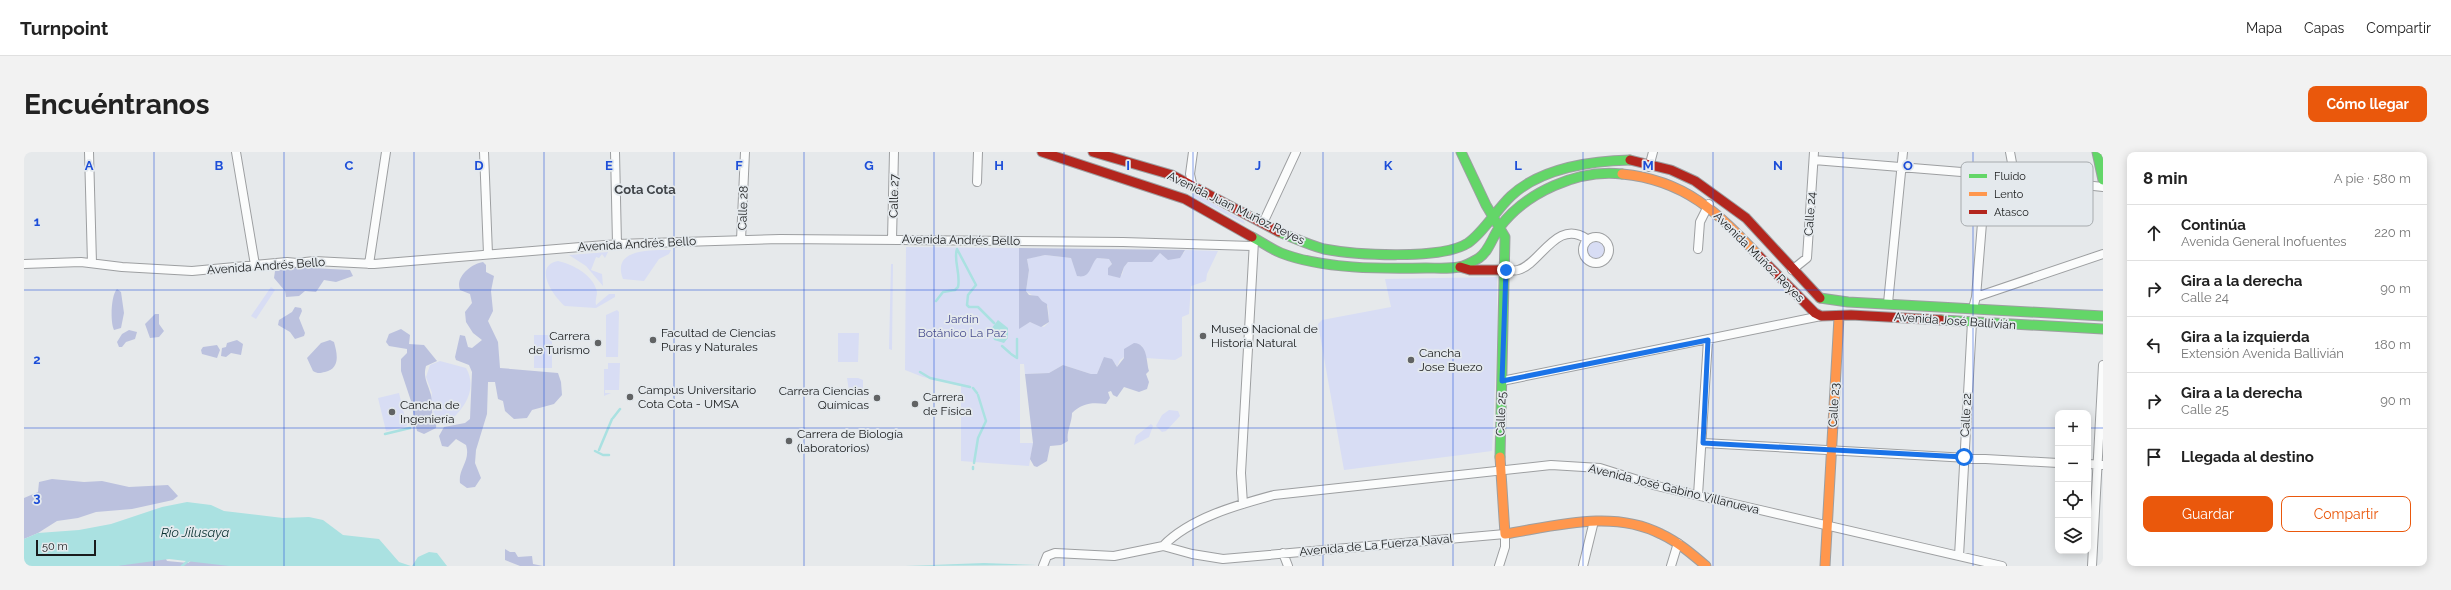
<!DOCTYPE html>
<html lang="es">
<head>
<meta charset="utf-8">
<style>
	body { margin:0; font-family:Raleway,sans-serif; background:#f2f2f2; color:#222 }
	.controls { position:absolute; right:12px; bottom:12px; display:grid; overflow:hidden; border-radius:8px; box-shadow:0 2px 10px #0003 }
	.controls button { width:36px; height:36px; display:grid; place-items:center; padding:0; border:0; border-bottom:1px solid #e0e0e0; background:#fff; color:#222; font:20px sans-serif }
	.scale { position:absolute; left:12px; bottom:10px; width:60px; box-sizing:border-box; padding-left:4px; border:2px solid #191b1c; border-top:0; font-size:11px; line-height:14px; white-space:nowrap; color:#191b1c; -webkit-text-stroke:3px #e4e9ed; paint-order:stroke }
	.stop { position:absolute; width:12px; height:12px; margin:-9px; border:3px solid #1a73e8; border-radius:50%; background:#fff }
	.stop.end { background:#1a73e8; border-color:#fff; box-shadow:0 1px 4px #0008 }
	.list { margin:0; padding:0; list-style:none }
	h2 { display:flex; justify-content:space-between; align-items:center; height:52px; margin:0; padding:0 16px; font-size:17px }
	h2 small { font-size:13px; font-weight:400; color:#767676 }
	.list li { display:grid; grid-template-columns:26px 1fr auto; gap:12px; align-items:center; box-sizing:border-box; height:56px; padding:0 16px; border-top:1px solid #e0e0e0 }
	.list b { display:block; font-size:15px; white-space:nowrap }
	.list p { margin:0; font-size:13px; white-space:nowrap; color:#767676 }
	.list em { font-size:13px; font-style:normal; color:#767676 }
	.actions { display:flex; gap:8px; padding:12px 16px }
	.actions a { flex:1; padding:9px 0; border:1px solid #ea580c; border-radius:8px; text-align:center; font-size:14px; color:#ea580c }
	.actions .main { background:#ea580c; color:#fff }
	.icon { flex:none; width:22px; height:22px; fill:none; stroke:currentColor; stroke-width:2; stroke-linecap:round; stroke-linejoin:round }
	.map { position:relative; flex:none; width:2079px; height:414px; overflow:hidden; border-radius:8px }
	header { display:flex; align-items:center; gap:24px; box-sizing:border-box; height:56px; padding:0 20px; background:#fff; border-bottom:1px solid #e0e0e0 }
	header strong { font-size:19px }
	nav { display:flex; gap:22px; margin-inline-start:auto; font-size:14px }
	.intro { display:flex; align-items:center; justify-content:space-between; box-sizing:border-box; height:96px; padding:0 24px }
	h1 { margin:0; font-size:28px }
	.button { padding:10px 18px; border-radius:8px; background:#ea580c; color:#fff; font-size:14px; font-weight:700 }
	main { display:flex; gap:24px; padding:0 24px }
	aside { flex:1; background:#fff; border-radius:8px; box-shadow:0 2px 10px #0003 }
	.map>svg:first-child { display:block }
</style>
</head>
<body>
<header>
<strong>Turnpoint</strong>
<nav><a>Mapa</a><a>Capas</a><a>Compartir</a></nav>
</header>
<div class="intro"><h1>Encuéntranos</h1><a class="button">Cómo llegar</a></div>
<main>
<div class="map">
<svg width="2079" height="414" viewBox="0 0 2079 414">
	<rect width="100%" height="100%" fill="#e6e9eb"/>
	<path fill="#d8ddf4" d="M1170,41L1220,69L1221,72L1169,45Z
		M1563 98a9 9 0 1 1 18 0a9 9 0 1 1-18 0Z
		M882,95L995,96V176L1006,170L1020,175L1025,170L1024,154L1002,139L1005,118L1003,107L1006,106L1021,103L1047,106L1055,125L1073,106L1085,107L1088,112L1084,116L1098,123L1100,115L1104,110H1124L1136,101C1145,109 1150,105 1160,101L1161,98L1194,99L1183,122L1182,129L1167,134L1165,162L1158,165V204L1151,208L1122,206L1117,193L1096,208L1093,215L1091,211L1077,212L1073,222H1067L1039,213L1025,221L1001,222L1000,212H996V291H1009L1005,314L937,309V234L899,225L881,218Z
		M647,98L645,102L635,107L620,129L599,127C587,96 628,98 647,98Z
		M584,100L581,106L578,102L575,106L572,105L567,118L578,122L579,134L562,114L545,103Z
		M534,109C548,112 570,123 573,140C573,144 571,148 572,153L585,142H591V145L572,156L541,154C530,145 508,114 534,109Z
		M867,112H869L868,198L865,197Z
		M1473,125V187L1468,299L1320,318L1294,172L1298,168L1367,155L1361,127Z
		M247,135L251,138L232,167L227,164Z
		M593,158L595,160L594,205H582V163Z
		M814,181H835L834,210H814Z
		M510,183H528V216H510Z
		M416,209L442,216C455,238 438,260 421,273L411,269L407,247L408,241L402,225L406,213Z
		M584,211H596L595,238H581V241H587L580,244V217H584Z
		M834,226L839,228V239H825L823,226Z
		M375,241L383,274L362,279L354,246Z
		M1145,258L1154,259L1156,264L1142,279L1138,280L1132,274L1138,263Z
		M1127,272L1129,274L1125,285L1110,293L1112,284Z"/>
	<path fill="#bbc1de" d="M995,96L1161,98L1156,106L1144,108L1136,101L1128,110H1104L1100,115L1096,126L1084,123V116L1088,112L1085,107L1073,106C1066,113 1067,127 1053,124L1047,106L1021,103L1003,107L1005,118L1002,139L1005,143L1014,144L1018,149L1023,152L1025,170L1017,175L1006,170L995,177Z
		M459,110L462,113V120L470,124L467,139L469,159L464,169L474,190L476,216L534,221L537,230L538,243L530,252L508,258L503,266L490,267L481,259L479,249L474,247L471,230H464L463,262L452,298L451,311L457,326L451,335L443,336L436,331C434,316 447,309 442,293L432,287L424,295L418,294L415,284L420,275L441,271L446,267L448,220L445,213L432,208L431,205L436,183L441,184L444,195L448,196L458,188L449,181L442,170L441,160L448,151L446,142L436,138C431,125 447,112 459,110Z
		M283,113L287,116L326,118L329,124L312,130L300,128L292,140L281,139L275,144L262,145L261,139L250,126L251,119Z
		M93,137L97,140L100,161L97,176L90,178C86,170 87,143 93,137Z
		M271,155L277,156L278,159L275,166L281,181L280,184L271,187L266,180L254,173L255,168L268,160Z
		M131,162H135V172L140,179L135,185L126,186L121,172Z
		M377,177L386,183L385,192L400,193L413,209L402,214C399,225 403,230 406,240C409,247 407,257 409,265C410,270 413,271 412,276L400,282L393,279L387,249L377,219V207L383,201V197L365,194L362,190L365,182Z
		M105,178L113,180L111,187L102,190L98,195H95L93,190L98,182Z
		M213,188L219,192L217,203L207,201L202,205L197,204L198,196L202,195L203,191Z
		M306,188L310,190C313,201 317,216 301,220C296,221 294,222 289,219L283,206L297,191Z
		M1110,191C1124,192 1122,209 1125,219L1122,222L1125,230L1123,237L1115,240L1100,235L1093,245L1089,243L1087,239L1084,240L1086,246L1082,252C1068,250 1058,251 1048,261C1048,271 1042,280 1044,289L1037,293L1026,294L1023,309L1013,315L1010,314L1006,307L1009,291L1001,222L1025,221L1039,213L1067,222H1073L1080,205L1088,207L1093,215L1100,206V197Z
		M193,193L196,198L193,206L178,202L177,198L179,195Z
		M28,327L60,330L78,329L105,335L144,333L154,344L149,348L108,357L72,360L54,366L33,369L14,381L0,387V346L14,340L15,330Z
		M481,397L486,400H491L494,405L508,404L509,412L519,414H496L481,408Z
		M141,405L143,409L164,411L168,408L238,414H91Z"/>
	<path fill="#aae1e1" d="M974,168L984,176V186L980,191L970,188L967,177Z
		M163,350L187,353L200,359L259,366L285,365L299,368L319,383L355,387L375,410L387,414H205L145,407L93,414H0V387L14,381L55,378L87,372L138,355Z
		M405,400L413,401L423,414H388L394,405Z
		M960,411L1013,413L881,414Z"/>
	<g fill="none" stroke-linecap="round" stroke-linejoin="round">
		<path stroke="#aae1e1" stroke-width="2.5" d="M912,149L919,140L931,138L934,135C937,123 929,106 933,97L952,133L944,143L943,153L945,155H954L970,171
			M978,194L986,201
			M987,202L993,206V187
			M896,220L906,226L946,235
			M949,236L953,241
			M589,266L596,257
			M361,282L386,276
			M575,298L588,267
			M571,299L579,303H585
			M950,311L954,286L962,269L954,243
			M949,315V317
			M158,414L165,408"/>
		<g stroke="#9d9fa1" stroke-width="10">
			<path id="street" d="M65,0L68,111
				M212,0L231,113
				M460,0L464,102
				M591,0L593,92
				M1986,0L1991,27
				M1790,8L1962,22L2079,35
				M1625,15L1629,0
				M953,30L954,0
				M1168,31L1166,22L1169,0
				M1239,71L1272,0
				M1559 98a13 13 0 1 1 26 0a13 13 0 1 1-26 0Z
				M717,88L721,0
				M868,88L870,0
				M1674,97L1676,70L1685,52
				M0,112L57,110L98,115L168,119L263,110L273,111L290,109L350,112L593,92L756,87L1099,90L1228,94
				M345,112L362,0
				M1482,118C1485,118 1490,119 1494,118C1517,112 1532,66 1563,87
				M1768,118L1783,106L1790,0
				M1952,145L2079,102
				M1864,151L1879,0
				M1949,156L1952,145L1962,22
				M1478,229L1797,164
				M1679,291L2034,311
				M2064,312L2079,313
				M1674,343L1684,188
				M1219,352L1217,321L1230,89
				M1139,394C1166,366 1213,353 1250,343L1527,313L1576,316L1633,334L1978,414
				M1259,401L1264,414
				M1935,404L1948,170
				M1019,414L1023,404L1031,401L1090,404L1139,394L1168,402L1199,407L1481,382V395L1475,414
				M1559,414L1570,369
				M1647,414L1654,391
				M2068,414L2079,213"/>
		</g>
		<g stroke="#9d9fa1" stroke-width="11">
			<path id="fast" d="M1437,0L1462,53L1481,85L1476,305
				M2073,0L2079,28
				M1255,80C1270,86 1285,93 1300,97C1331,103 1418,108 1444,91C1460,80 1472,58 1487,44C1517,16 1567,9 1606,8
				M1228,85C1238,90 1247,97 1257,101C1298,117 1358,117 1402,116C1413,116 1425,117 1435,115C1441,114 1450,109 1455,106C1465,99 1468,86 1475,76C1502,40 1554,17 1598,22
				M1796,146L1824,150L2079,164
				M1917,168L2079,177"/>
		</g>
		<g stroke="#9d9fa1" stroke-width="11">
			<path id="slow" d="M1598,22C1661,28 1693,60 1735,104
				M1476,305L1481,382C1531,374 1589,357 1637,382C1654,390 1668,402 1682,414
				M1801,414L1815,165"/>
		</g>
		<g stroke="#9d9fa1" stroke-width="11">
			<path id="jam" d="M1018,0L1161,47L1228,85
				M1069,0L1148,23L1255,80
				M1606,8L1647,18L1671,29L1722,66L1796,146
				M1735,104L1791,161L1797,164L1827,163L1917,168
				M1436,115L1446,118H1482"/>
		</g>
		<use href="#street" stroke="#fbfcfc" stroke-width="8"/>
		<use href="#fast" stroke="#63d668" stroke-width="9"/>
		<use href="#slow" stroke="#ff974d" stroke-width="9"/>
		<use href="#jam" stroke="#b3261e" stroke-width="9"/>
	</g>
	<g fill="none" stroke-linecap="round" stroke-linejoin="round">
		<path stroke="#1a73e8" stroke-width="5" d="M1482,118L1478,229L1684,188L1679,291L1940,305"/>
	</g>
	<path fill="none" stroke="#1d4ed8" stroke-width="1" stroke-opacity="0.55" d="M130,0V414M260,0V414M390,0V414M520,0V414M650,0V414M780,0V414M910,0V414M1040,0V414M1169,0V414M1299,0V414M1429,0V414M1559,0V414M1689,0V414M1819,0V414M1949,0V414M0,138H2079M0,276H2034M2064,276H2079"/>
	<g fill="#616364" stroke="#e4e9ed" stroke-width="1.5">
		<circle cx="1179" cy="184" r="4"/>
		<circle cx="629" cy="188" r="4"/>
		<circle cx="574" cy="191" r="4"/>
		<circle cx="1387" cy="208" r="4"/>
		<circle cx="606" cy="245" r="4"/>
		<circle cx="853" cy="246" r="4"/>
		<circle cx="891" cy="252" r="4"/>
		<circle cx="368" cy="260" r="4"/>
		<circle cx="765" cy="289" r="4"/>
	</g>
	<g text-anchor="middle" stroke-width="3.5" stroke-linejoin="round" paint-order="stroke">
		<g font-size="12" fill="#191b1c" stroke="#e4e9ed">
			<text transform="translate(870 44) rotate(-89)" y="4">Calle 27</text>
			<text transform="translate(719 56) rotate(-88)" y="4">Calle 28</text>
			<text transform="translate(1212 56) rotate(26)" y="4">Avenida Juan Muñoz Reyes</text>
			<text transform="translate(1786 62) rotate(-86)" y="4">Calle 24</text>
			<text transform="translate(937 88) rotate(1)" y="4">Avenida Andrés Bello</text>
			<text transform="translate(613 92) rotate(-3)" y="4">Avenida Andrés Bello</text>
			<text transform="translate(1735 105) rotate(45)" y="4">Avenida Muñoz Reyes</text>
			<text transform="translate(242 114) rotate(-4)" y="4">Avenida Andrés Bello</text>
			<text transform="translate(1931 169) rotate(4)" y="4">Avenida José Ballivián</text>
			<text transform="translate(1810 253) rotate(-87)" y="4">Calle 23</text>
			<text transform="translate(1477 262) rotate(-88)" y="4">Calle 25</text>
			<text transform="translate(1942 263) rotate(-87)" y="4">Calle 22</text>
			<text transform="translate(1650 337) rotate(14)" y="4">Avenida José Gabino Villanueva</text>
			<text transform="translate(1352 393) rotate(-5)" y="4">Avenida de La Fuerza Naval</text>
		</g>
		<g font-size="12" fill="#484d8f" stroke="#e4e9ed">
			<text x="938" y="171">Jardín<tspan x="938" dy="14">Botánico La Paz</tspan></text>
		</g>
		<g font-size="12" fill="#191b1c" stroke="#e4e9ed" text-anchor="start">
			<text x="1187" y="181">Museo Nacional de<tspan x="1187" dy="14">Historia Natural</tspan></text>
			<text x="637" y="185">Facultad de Ciencias<tspan x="637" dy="14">Puras y Naturales</tspan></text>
			<text x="566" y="188" text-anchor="end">Carrera<tspan x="566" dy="14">de Turismo</tspan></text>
			<text x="1395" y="205">Cancha<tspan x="1395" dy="14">Jose Buezo</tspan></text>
			<text x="614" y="242">Campus Universitario<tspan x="614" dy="14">Cota Cota - UMSA</tspan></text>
			<text x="845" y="243" text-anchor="end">Carrera Ciencias<tspan x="845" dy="14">Químicas</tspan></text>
			<text x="899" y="249">Carrera<tspan x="899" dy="14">de Física</tspan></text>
			<text x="376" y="257">Cancha de<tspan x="376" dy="14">Ingeniería</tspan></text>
			<text x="773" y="286">Carrera de Biología<tspan x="773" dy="14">(laboratorios)</tspan></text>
		</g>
		<g font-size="13" font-weight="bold" fill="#404448" stroke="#e4e9ed">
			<text x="621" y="42">Cota Cota</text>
		</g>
		<g font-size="13" font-style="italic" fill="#0c3333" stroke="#e4e9ed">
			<text x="171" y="385">Río Jilusaya</text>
		</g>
	</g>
	<rect x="1937" y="10" width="132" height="64" rx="6" fill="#e4e9ed" stroke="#a7abae" stroke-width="1"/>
	<rect x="1945" y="22" width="18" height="4" fill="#63d668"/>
	<rect x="1945" y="40" width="18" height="4" fill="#ff974d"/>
	<rect x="1945" y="58" width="18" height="4" fill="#b3261e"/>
	<g font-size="11" fill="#191b1c">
		<text x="1970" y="28">Fluido</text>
		<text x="1970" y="46">Lento</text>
		<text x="1970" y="64">Atasco</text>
	</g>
	<g font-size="13" text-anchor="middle" font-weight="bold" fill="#1d4ed8" stroke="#e4e9ed" stroke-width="3.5" stroke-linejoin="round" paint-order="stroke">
		<text x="65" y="18">A</text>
		<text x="195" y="18">B</text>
		<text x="325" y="18">C</text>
		<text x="455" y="18">D</text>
		<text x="585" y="18">E</text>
		<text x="715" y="18">F</text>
		<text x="845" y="18">G</text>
		<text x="975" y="18">H</text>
		<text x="1104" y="18">I</text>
		<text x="1234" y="18">J</text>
		<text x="1364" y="18">K</text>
		<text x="1494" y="18">L</text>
		<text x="1624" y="18">M</text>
		<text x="1754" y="18">N</text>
		<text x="1884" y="18">O</text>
		<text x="13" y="74">1</text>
		<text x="13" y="212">2</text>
		<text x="13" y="350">3</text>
	</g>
</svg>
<div class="controls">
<button>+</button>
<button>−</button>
<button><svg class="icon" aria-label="locate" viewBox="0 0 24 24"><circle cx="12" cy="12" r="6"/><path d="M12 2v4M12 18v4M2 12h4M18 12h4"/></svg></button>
<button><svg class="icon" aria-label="layers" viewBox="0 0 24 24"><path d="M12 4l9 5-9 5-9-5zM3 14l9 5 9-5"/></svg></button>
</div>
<div class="scale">50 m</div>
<div class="stop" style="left:1940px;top:305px"></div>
<div class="stop end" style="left:1482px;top:118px"></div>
</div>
<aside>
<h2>8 min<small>A pie · 580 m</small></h2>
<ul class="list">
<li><svg class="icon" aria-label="ahead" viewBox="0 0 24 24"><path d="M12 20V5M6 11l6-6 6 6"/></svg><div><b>Continúa</b><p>Avenida General Inofuentes</p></div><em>220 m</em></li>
<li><svg class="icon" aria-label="right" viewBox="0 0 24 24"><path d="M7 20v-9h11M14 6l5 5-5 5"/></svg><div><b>Gira a la derecha</b><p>Calle 24</p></div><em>90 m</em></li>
<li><svg class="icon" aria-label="left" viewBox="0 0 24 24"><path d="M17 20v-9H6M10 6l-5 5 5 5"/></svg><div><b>Gira a la izquierda</b><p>Extensión Avenida Ballivián</p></div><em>180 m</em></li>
<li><svg class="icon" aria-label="right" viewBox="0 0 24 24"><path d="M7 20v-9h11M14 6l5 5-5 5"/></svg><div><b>Gira a la derecha</b><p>Calle 25</p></div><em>90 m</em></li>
<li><svg class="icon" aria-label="arrive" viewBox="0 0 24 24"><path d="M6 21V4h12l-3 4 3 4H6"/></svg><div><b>Llegada al destino</b></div></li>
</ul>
<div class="actions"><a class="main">Guardar</a><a>Compartir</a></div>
</aside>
</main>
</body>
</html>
